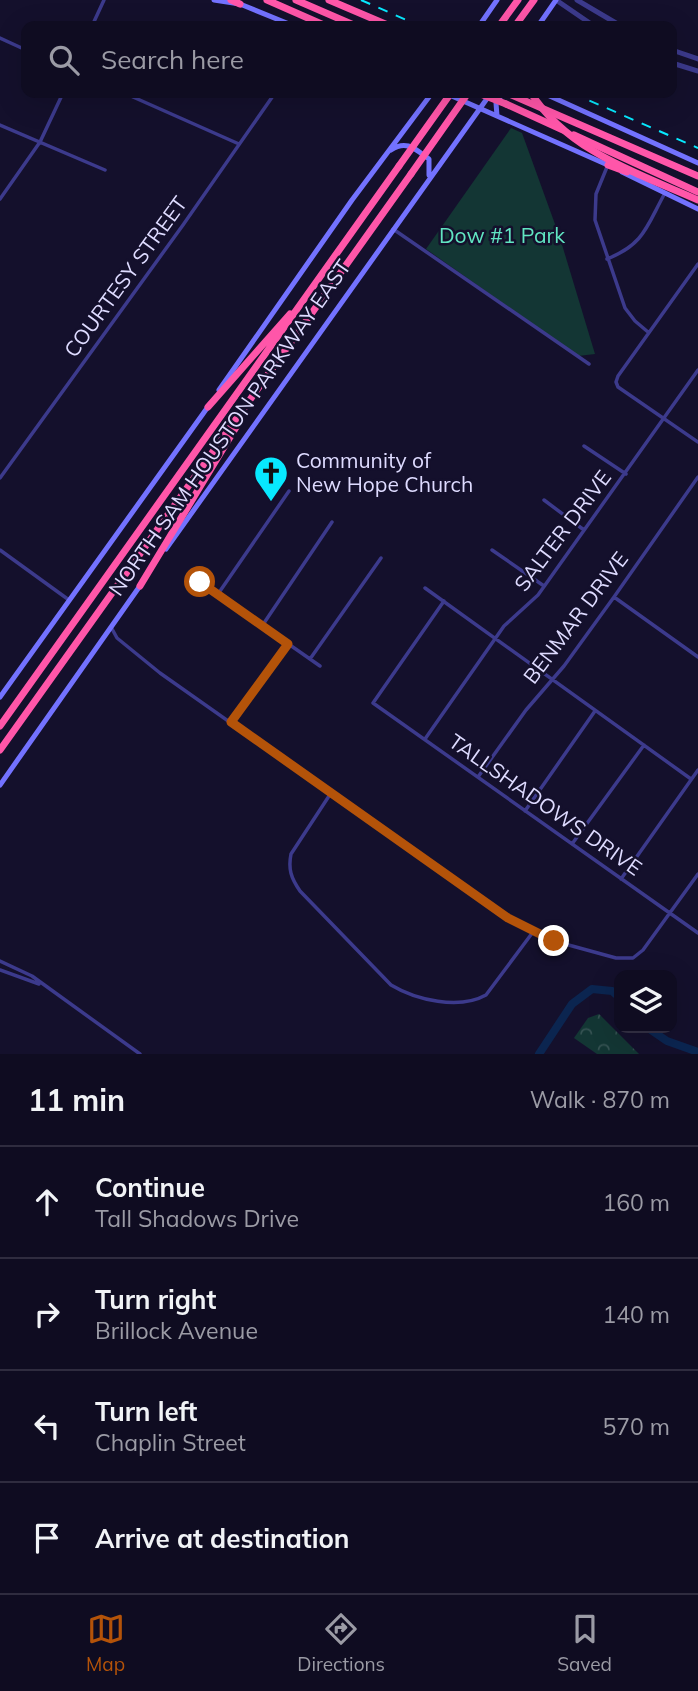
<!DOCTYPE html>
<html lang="en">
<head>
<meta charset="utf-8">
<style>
	body { margin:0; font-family:Mulish,sans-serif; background:#18152a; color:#f1f3f6 }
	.controls { position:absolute; right:21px; bottom:21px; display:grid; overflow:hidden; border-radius:14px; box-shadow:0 7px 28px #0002 }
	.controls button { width:63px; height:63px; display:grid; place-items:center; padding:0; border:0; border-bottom:2px solid #2f2c3f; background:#0f0c21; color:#f1f3f6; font:35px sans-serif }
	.stop { position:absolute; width:21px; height:21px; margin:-16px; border:5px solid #b45309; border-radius:50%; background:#fff }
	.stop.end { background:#b45309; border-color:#fff; box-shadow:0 2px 7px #0008 }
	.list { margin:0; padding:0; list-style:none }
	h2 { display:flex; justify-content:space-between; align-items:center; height:91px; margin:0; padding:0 28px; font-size:30px }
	h2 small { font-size:23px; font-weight:400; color:#9b9ba5 }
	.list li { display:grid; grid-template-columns:46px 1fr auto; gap:21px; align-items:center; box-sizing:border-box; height:112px; padding:0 28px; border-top:2px solid #2f2c3f }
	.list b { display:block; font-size:26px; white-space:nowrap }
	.list p { margin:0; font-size:23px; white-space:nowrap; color:#9b9ba5 }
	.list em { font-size:23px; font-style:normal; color:#9b9ba5 }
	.icon { flex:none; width:38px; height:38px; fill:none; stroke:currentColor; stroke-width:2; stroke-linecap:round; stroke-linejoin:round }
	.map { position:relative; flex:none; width:698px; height:1054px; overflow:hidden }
	.search { position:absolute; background:#0f0c21; box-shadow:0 7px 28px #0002; left:21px; right:21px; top:21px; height:77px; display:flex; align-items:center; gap:18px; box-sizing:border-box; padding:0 24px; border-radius:14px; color:#9b9ba5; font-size:26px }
	.sheet { height:539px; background:#0f0c21 }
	nav { display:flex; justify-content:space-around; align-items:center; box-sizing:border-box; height:98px; border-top:2px solid #2f2c3f; background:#0f0c21; font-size:19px; color:#9b9ba5 }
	nav a { display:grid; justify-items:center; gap:4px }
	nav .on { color:#b45309 }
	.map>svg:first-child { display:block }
</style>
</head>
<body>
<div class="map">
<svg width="698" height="1054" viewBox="0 0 698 1054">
	<defs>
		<pattern id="forest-crowns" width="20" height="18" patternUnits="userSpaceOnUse" patternTransform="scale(1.75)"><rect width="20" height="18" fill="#133634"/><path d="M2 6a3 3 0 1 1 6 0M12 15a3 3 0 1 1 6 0" fill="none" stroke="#355252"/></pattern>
	</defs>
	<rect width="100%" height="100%" fill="#14102c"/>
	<path fill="url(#forest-crowns)" d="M599,1014L639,1054H597L574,1038L588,1018Z"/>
	<path fill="#133634" d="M511,128L522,133L560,238L595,354L578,356L426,249Z"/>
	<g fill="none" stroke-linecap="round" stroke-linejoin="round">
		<path stroke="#0b2550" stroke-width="8" d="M648,1028L667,1041L698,1052
			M539,1054L572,1004L592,989L612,991L619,997"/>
		<path stroke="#3c3a8c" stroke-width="3.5" d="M92,26L104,0
			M0,38L26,50
			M124,93L239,144
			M0,125L105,170
			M607,167L596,194L595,220L625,308L635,321L648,332
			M0,199L40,142L63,93
			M393,229L589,364
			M607,259C645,244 647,225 665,193
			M698,264L618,376L616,382L618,387L698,442
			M584,446L626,474
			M0,478L183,225L275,93
			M544,500L584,530
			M0,550L69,600
			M492,550L544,586
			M200,582L320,666
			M425,588L691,779
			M218,594L289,491
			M614,597L698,657
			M444,601L373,703L698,933
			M262,626L332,522
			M111,627L117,638L160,673L508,918L554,941L616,958H633L643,950L698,874
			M310,659L381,558
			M231,722L287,644
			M425,739L504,626L538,595L698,370
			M478,777L526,710L564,666L614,597L698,477
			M331,793L291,854C288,869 291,878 300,891L391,985C416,1000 459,1010 486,995L533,932
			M525,811L595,711
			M572,844L644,745
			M621,879L698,770
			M0,961L32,976L140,1054
			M0,970L39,984"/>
		<path stroke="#3c3a8c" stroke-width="5" d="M556,0L594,26
			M577,0L621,26
			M672,50L698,59
			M672,63L698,71"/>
		<path stroke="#7372ff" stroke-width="5" d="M214,0L240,4L294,26
			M479,26L497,0
			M538,26L556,0
			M445,93L610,166
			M543,93L698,163
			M497,116L496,103L503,93
			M391,150C407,139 416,150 429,159V175
			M622,172L698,209
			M219,390L352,200L432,93
			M166,549L491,93
			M0,697L210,404
			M0,785L142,583"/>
		<path stroke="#ff56a9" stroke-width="7" d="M231,0L240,4
			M267,0L326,26
			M296,0L356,26
			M329,0L390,26
			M499,26L518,0
			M515,26L534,0
			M507,93L698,176
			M506,104L563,130
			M574,135L698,192
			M608,165L627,172
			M208,407L290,314
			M140,586L241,419
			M0,726L399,166
			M0,750L411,174"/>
		<path stroke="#07e9ff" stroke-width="2" stroke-dasharray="10 9" stroke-linecap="butt" d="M361,0L420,26
			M572,93L698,148"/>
		<path stroke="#ff56a9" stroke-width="7" d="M478,93L506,104
			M531,93C568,151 637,173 698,200
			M399,166L451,93
			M411,174L468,93"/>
	</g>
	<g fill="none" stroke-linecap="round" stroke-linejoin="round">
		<path stroke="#b45309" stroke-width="9" d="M200,582L288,644L231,722L508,918L554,941"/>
	</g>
	<defs>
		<g id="church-pin" transform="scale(1.75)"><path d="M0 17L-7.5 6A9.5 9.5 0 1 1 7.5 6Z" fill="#07e9ff" stroke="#14102c"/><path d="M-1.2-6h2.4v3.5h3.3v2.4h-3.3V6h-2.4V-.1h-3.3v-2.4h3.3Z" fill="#111"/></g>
	</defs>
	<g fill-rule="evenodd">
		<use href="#church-pin" x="271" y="473"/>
	</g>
	<g text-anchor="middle" stroke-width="5" stroke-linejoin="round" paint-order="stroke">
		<g font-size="21" fill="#61e5c2" stroke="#14102c">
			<text x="502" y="243">Dow #1 Park</text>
		</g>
		<g font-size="21" fill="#dedbff" stroke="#14102c">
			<text transform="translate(126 277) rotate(-54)" y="7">COURTESY STREET</text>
			<text transform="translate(230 428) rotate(-55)" y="7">NORTH SAM HOUSTON PARKWAY EAST</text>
			<text transform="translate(563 531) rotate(-53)" y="7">SALTER DRIVE</text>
			<text transform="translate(576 618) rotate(-53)" y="7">BENMAR DRIVE</text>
			<text transform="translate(545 805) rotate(35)" y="7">TALLSHADOWS DRIVE</text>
		</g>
		<g font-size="21" fill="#dedbff" stroke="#14102c" text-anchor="start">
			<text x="296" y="468">Community of<tspan x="296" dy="24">New Hope Church</tspan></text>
		</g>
	</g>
</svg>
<div class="controls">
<button><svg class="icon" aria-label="layers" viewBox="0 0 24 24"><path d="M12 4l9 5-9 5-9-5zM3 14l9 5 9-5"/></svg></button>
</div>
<div class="stop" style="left:200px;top:582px"></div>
<div class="stop end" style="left:554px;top:941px"></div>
<div class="search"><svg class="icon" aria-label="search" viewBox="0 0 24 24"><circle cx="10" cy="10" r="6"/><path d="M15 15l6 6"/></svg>Search here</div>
</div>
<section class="sheet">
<h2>11 min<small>Walk · 870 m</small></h2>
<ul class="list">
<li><svg class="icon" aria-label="ahead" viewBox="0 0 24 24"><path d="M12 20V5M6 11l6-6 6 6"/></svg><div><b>Continue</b><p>Tall Shadows Drive</p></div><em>160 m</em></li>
<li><svg class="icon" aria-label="right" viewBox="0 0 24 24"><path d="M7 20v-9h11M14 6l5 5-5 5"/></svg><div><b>Turn right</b><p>Brillock Avenue</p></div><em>140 m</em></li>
<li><svg class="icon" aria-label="left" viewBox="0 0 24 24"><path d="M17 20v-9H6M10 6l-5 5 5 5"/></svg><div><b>Turn left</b><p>Chaplin Street</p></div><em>570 m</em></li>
<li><svg class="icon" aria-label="arrive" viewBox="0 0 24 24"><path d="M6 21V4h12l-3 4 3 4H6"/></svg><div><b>Arrive at destination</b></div></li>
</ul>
</section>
<nav>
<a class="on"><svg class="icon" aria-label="map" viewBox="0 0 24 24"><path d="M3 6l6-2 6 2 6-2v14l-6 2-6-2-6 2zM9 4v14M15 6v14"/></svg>Map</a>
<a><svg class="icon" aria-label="directions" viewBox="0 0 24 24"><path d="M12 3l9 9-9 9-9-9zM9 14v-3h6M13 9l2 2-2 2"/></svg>Directions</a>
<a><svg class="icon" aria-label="saved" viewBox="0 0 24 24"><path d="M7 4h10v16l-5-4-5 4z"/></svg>Saved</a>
</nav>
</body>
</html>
